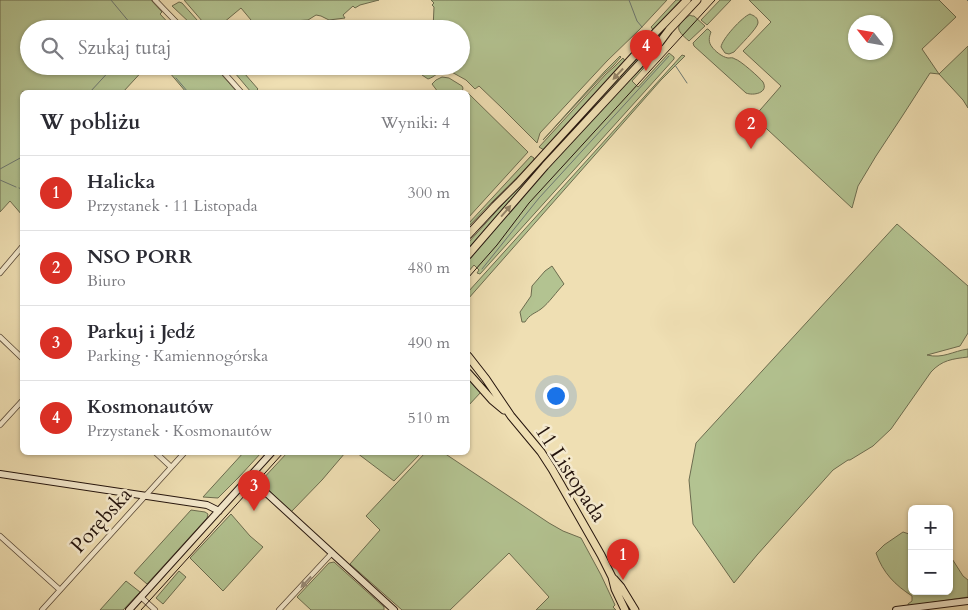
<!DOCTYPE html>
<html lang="pl">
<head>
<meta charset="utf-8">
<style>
	body { margin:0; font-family:Cardo,serif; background:#f2f2f3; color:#2b2b33 }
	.controls { position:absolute; right:15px; bottom:15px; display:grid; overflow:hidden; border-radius:8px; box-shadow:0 1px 4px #0004 }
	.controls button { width:45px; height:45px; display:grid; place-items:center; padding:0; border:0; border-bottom:1px solid #e1e1e2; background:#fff; color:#2b2b33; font:25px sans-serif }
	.compass { position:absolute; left:848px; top:15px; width:45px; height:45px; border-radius:50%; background:#fff; box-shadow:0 1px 4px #0004; rotate:301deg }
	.you { position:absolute; left:555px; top:395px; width:18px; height:18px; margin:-12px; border:4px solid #fff; border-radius:50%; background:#1a73e8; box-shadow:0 0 0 8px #1a73e833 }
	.badge { display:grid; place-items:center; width:32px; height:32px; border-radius:50%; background:#d93025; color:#fff; font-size:16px; font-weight:700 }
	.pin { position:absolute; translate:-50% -41px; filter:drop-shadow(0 1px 2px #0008) }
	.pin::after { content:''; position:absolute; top:26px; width:18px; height:15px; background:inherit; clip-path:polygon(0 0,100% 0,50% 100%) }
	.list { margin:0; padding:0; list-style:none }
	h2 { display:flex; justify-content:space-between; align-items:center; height:65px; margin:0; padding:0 20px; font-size:21px }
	h2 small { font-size:16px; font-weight:400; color:#7c7c81 }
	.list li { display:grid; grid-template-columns:32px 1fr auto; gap:15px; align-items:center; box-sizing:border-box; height:75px; padding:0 20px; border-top:1px solid #e1e1e2 }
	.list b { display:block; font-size:19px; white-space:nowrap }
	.list p { margin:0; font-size:16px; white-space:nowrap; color:#7c7c81 }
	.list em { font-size:16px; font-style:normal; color:#7c7c81 }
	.icon { flex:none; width:28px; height:28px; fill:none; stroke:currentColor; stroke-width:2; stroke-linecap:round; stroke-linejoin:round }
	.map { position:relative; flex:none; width:968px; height:610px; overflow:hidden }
	.search { position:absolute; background:#fff; box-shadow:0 1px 4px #0004; left:20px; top:20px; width:450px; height:55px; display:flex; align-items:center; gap:12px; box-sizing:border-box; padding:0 18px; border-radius:28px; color:#7c7c81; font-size:19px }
	.panel { position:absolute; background:#fff; box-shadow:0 1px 4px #0004; left:20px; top:90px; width:450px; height:365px; border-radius:8px }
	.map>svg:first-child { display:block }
</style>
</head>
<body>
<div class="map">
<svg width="968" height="610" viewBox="0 0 968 610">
	<rect width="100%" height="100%" fill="#efdfb3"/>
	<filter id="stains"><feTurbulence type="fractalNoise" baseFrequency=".004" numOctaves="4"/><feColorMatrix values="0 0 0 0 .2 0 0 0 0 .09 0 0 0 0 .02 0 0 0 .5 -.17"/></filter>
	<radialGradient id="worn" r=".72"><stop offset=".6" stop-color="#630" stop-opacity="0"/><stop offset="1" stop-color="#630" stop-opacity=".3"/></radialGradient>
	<path fill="#b3c391" stroke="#6c6c4f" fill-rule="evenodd" d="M0,0H151L162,12L160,14L174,29H29V66H147L123,92H22V215L10,201L0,212Z
		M184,0H379L360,5L355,8L353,6L343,15L345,18L329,20L321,16L316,15L308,20L293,21L276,26L272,29H242L251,20L241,8L223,23L228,29H209Z
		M431,0H667L640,29L607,61L540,133L537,143L502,108L479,86L475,89L466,80L448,70L447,72C435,72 437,76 428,79L422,75L432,66H461V29H433L434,7L432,5L434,3Z
		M676,0H681L654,31L651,27L653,25Z
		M720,0H731L707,25L701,20Z
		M749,0H939L956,17L922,49L939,74L968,46V108L963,100L939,74L930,73L903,115L876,156L858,186L852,208L754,117L781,86L743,51L771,22ZM886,22V52H856V22Z
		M179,2L182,3L205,29H195L193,25H192L172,6Z
		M750,14C754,16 758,17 758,23C757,29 739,46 734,52L729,54L725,53L721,47C722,39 742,17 750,14Z
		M690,15L692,16H694L705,26L689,41C675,29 675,26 690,15Z
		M707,29H708L711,32C709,37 708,42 712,47C715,51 722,57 728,58C731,58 732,57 735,59C740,60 760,78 763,82C769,93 753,96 746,93L694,46L693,43Z
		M653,39L656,41L547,160L544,161V159Z
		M660,48L661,49L632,81L638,87L669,53L674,57V59L480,274L477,273L479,270L474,265L468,272V259L506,213L622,86L638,72Z
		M682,55L685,56L661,80L468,299V292Z
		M620,56L621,57L613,66L605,73L543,140L605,71Z
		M623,58L625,61L544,150L539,147L606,74L614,67Z
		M164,66H214L237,92H186Z
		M229,66H238L258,89L255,92H251Z
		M442,77L449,78L462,86L463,88L462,92H438L432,84L436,80Z
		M468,93L528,152L468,218Z
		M531,156L534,158V161L492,202L468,227V224Z
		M537,166H540L539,168L498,215L468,251V243Z
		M897,224L968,286V333L960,346L927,355C943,359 953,351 968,349V357C952,359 942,360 931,372L891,429L873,446L850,460H848L833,470L757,555L734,583L693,524L689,480L696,443Z
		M552,266L564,284C557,291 549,303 541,309C534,314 530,314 525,322H522L520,312L531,296L532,286L545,271Z
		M468,377L481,392L468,406Z
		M244,452L261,453L239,477L218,498L203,497Z
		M287,453H345L322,480L291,512L260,482Z
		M357,453H421L394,481Z
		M425,453H444L549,523L563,531L581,538L601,575L615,605L613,607L616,610H536L549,597L509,553L450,610H402L350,564L380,530L366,516Z
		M191,510L205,512L208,514L207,518L147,584L134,573Z
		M231,514L250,536L263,547L223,591L190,558Z
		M903,532L912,535V591H949V554L963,576L968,580V597L908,606V604L912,601V596C895,585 883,573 876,553L884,545Z
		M334,562L384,607V610H311L297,597L329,563Z
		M179,571L186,577L163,604L156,598Z
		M126,581L140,592L123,610H100Z"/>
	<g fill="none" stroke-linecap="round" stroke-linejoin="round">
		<path stroke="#6c7872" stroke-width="1" d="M111,0L135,29
			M629,0L637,21L642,27
			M967,0L968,1
			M675,65L687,83
			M166,66L172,73
			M176,78L188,92
			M90,92L114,66
			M0,169L22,157
			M0,180L16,187
			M19,188L22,189
			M482,269L539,198L669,56"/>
		<g stroke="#574736" stroke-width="6">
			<path id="street" d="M155,0L183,29
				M218,66L241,92
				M0,273L22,247
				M0,337L22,358
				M0,425L22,401
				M155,452L171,467
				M0,536L60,590
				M141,597L155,610
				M42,610L185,452
				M279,610L332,553"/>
		</g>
		<g stroke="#24140d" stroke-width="8">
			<path id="secondary" d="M0,474L207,505L219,511
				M249,477L394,610
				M129,610L272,452
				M896,610L968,601"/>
		</g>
		<g stroke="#24140d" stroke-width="9">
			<path id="primary" d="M468,235L495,206L518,183L655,33L687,0
				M468,255L545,166L660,42L669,30L697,0
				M468,356L486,379L511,416L541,452L552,469L601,555L612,577L615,589L625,610
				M468,373L492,400L504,410
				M614,579L621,587L635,610"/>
		</g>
		<use href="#street" stroke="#f5eace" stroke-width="4.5"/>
		<use href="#secondary" stroke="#f5eace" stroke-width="6"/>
		<use href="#primary" stroke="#efdfb3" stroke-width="7"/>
		<path stroke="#24140d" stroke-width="1" d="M468,278L497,245L529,203L715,0
			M141,610L284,452"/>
	</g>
	<defs><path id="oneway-solid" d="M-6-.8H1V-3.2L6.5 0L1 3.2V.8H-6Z" transform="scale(1.25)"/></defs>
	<g fill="#948468">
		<use href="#oneway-solid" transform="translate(618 74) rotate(133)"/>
		<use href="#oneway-solid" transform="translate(506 211) rotate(-49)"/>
	</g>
	<use fill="#978a77" href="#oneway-solid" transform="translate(306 582) rotate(133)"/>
	<g text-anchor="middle" stroke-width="5" stroke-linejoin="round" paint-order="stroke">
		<g font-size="21" fill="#24140d" stroke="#f5eace">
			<text transform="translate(571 473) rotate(57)" y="7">11 Listopada</text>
			<text transform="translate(101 520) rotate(-48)" y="7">Porębska</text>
		</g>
	</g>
	<rect width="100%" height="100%" filter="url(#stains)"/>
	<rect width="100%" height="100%" fill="url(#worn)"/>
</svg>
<div class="controls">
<button>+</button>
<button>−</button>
</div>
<svg class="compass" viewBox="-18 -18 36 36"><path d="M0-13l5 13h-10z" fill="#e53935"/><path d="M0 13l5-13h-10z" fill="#7c7c81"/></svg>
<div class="you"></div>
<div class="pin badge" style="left:623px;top:580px">1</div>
<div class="pin badge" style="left:751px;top:149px">2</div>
<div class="pin badge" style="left:254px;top:511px">3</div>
<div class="pin badge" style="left:646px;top:71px">4</div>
<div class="search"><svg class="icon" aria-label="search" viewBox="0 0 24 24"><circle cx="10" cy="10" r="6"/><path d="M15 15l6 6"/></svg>Szukaj tutaj</div>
<section class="panel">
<h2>W pobliżu<small>Wyniki: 4</small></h2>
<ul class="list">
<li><span class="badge">1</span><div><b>Halicka</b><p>Przystanek · 11 Listopada</p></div><em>300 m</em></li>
<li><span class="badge">2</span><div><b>NSO PORR</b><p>Biuro</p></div><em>480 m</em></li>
<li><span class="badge">3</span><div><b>Parkuj i Jedź</b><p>Parking · Kamiennogórska</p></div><em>490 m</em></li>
<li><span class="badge">4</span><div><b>Kosmonautów</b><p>Przystanek · Kosmonautów</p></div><em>510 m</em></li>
</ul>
</section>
</div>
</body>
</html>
